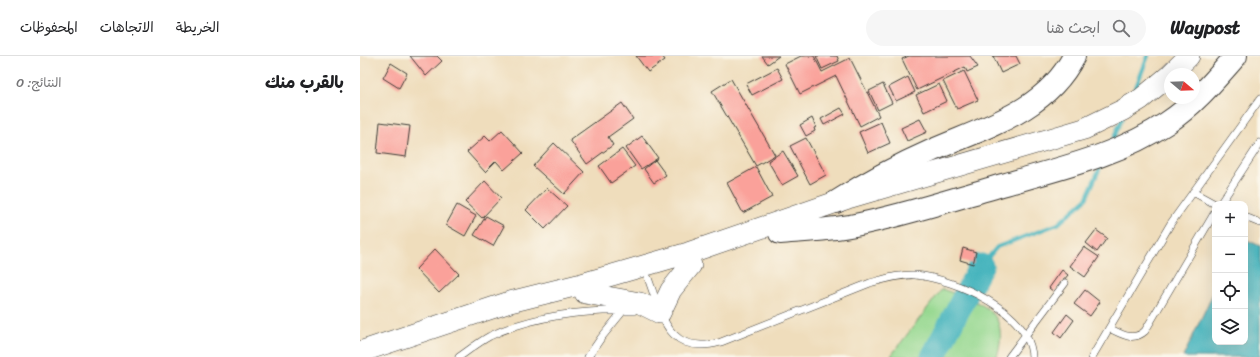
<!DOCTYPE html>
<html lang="ar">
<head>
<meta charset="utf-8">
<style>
	body { margin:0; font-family:Sriracha,"Playpen Sans Arabic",sans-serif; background:#f6f6f6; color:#202124; direction:rtl }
	.controls { position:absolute; right:12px; bottom:12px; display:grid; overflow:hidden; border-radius:8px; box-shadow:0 4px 16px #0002 }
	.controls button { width:36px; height:36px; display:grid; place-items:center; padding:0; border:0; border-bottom:1px solid #e0e0e0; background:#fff; color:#202124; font:20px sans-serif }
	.compass { position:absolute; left:804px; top:12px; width:36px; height:36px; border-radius:50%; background:#fff; box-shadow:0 4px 16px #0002; rotate:109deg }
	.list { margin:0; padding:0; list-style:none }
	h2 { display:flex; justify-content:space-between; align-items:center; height:52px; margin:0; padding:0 16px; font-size:17px }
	h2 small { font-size:13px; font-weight:400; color:#757577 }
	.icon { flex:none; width:22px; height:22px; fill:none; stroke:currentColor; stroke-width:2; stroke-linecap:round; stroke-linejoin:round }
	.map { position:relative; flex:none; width:900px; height:301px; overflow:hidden; direction:ltr }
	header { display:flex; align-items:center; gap:24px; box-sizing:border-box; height:56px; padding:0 20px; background:#fff; border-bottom:1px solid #e0e0e0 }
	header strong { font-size:19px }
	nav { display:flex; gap:22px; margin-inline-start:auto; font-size:14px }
	.search { width:280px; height:36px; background:#f6f6f6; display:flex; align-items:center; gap:10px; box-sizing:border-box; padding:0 14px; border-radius:22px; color:#757577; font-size:15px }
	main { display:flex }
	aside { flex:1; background:#fff }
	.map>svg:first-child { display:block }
</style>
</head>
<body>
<header>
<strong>Waypost</strong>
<div class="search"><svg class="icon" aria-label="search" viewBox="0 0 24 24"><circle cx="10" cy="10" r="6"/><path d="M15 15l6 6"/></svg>ابحث هنا</div>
<nav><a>الخريطة</a><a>الاتجاهات</a><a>المحفوظات</a></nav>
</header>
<main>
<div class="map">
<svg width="900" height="301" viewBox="0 0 900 301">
	<rect width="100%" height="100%" fill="#fbf7ec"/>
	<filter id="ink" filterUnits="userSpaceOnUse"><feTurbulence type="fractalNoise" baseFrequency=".025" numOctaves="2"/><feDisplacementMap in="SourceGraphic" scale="8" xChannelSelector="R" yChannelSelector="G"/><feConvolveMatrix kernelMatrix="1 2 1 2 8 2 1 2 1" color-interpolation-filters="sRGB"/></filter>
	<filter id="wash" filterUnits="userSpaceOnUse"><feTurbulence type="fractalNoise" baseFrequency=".012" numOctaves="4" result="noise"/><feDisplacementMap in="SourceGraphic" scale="16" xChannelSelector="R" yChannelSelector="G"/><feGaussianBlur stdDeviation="0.9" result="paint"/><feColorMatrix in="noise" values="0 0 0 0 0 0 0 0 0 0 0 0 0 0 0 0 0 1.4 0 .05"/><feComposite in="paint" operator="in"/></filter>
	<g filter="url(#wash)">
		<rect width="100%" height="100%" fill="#efddbc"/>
		<path fill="#96d890" stroke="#597a56" d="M582,233C620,247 651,252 637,301H530Z"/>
		<path fill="#45b4bd" stroke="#30686c" d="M885,183L900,190V301H823L855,233V286H885Z"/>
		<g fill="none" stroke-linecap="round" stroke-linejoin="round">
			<path stroke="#45b4bd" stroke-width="4" d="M773,39L788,0
				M752,86L762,63
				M621,210L637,191L698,168L726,143L742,107"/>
			<path stroke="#45b4bd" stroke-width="25" d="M573,301L621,210"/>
		</g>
		<g id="blocks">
			<path fill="#faa19a" d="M50,0H77L82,5L66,20Z
				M276,0H302L305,4L288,16Z
				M402,0H419L408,8Z
				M441,0H454L462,16L490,2L519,60L500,70L476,20L440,38L425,8Z
				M456,0H477L479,5L462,13Z
				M549,0H610L618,11L607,16L605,11L557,34L542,3Z
				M633,0H656L660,8L641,17Z
				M31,7L47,17L39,32L23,22Z
				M417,12L423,23L392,39L386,28Z
				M604,15L618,44L597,53L583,25Z
				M548,21L555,36L536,45L529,31Z
				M371,23L415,99L396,110L352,35Z
				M523,28L532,47L518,54L509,35Z
				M579,28L587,45L564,56L556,39Z
				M262,47L273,63L248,81L253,89L227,108L210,84Z
				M481,52L485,58L464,69L461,63Z
				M452,62L456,71L454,72L455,75L446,80L440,69Z
				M560,63L567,76L547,85L541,72Z
				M20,66L50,70L46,101L17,97Z
				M521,66L530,87L508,97L499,76Z
				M142,74L163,97L144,114L136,105L125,116L107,96L125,80L130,85Z
				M282,80L298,102L281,113L266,92Z
				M446,82L466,119L450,128L430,90Z
				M194,87L224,116L204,138L173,110Z
				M262,93L275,110L251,127L239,110Z
				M423,95L438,120L422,129L408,105Z
				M295,104L306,119L294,127L284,113Z
				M396,111L412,141L383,157L367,127Z
				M125,125L141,142L122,162L105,146Z
				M187,132L207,150L185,173L166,154Z
				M97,149L116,160L105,180L86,169Z
				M126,160L144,170L133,190L114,179Z
				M736,174L747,182L737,196L726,187Z
				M724,191L739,201L725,221L710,210Z
				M603,192L616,196L613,208L600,204Z
				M75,193L99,218L79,237L56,213Z
				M702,214L708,219L694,236L689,232Z
				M725,234L740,246L730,260L714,248Z
				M707,258L714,264L701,282L694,276Z"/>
		</g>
	</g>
	<g filter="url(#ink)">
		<use href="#blocks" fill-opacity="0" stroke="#3c3934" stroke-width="1"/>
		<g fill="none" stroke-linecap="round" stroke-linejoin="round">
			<g stroke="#3c3934" stroke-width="8">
				<path id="lane" d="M833,136L855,148
					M860,148L900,87
					M885,161L900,167
					M288,222C302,260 308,301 361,286L510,227C525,223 540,218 555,219C595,223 670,255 672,301
					M749,272C761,278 773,286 785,275L855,156
					M99,301C109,294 119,286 130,280C171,260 228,253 273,255
					M228,301L241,282L263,255
					M649,301L705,227
					M732,301L811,167L900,43"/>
			</g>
			<g stroke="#3c3934" stroke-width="22">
				<path id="primary" d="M811,18L829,0
					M225,237L280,247L300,257L311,234L331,209
					M0,296L150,246L218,229L328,197L488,142L724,73L763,54L781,43L810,19"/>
			</g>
			<g stroke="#3c3934" stroke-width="24">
				<path id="highway" d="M476,146C507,126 539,109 573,94C626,71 686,55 714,0
					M420,177C445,175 470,174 495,169C546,159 596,142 646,128C701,112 759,99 807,67C834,49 854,25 876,0"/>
			</g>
			<use href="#lane" stroke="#fff" stroke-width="7"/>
			<use href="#primary" stroke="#fff" stroke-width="21"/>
			<use href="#highway" stroke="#fff" stroke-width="22"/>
		</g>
	</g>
</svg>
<div class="controls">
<button>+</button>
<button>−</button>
<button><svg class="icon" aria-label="locate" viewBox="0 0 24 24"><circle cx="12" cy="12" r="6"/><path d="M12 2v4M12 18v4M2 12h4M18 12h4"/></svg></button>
<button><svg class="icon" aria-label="layers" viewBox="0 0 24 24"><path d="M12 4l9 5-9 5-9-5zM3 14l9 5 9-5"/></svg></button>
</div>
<svg class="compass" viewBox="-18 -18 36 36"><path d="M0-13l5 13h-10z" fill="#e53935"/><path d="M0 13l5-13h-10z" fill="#757577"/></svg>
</div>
<aside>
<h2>بالقرب منك<small>النتائج: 0</small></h2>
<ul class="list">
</ul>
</aside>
</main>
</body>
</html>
